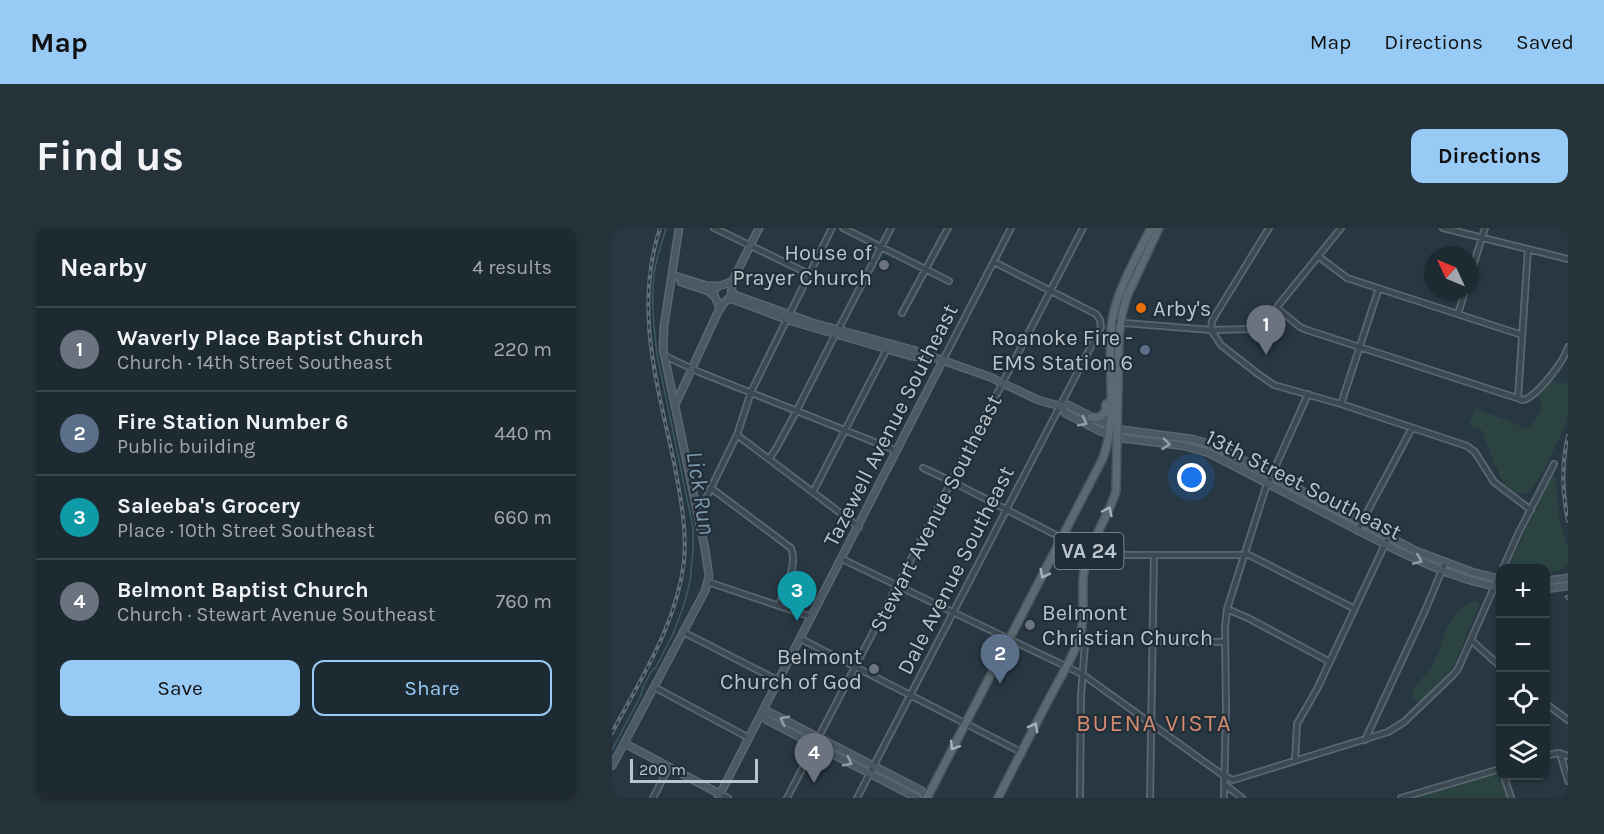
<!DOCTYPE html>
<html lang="en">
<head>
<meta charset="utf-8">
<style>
	body { margin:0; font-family:Karla,sans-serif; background:#26323a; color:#f1f3f6 }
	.controls { position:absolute; right:18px; bottom:18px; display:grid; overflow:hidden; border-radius:12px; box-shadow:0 2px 4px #0004 }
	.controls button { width:54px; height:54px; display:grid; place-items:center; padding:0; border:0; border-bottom:2px solid #3c464d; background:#1e2a32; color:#f1f3f6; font:30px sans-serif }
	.compass { position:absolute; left:812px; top:18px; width:54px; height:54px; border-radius:50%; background:#1e2a32; box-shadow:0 2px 4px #0004; rotate:314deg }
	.scale { position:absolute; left:18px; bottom:15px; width:128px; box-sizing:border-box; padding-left:6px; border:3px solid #bac4cc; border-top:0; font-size:16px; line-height:21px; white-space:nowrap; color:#bac4cc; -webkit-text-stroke:4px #212e38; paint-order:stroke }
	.you { position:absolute; left:580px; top:250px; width:21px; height:21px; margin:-15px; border:4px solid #fff; border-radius:50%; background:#1a73e8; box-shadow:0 0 0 9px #1a73e833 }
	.badge { display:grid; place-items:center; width:39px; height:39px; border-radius:50%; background:#97caf4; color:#fff; font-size:20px; font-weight:700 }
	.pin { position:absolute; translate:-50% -50px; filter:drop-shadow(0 2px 3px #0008) }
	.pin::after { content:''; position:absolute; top:32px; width:21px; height:18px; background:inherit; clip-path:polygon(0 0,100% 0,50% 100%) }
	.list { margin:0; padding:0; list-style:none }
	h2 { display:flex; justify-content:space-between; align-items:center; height:78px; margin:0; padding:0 24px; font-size:26px }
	h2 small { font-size:20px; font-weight:400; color:#a1a7ac }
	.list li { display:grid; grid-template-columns:39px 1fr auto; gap:18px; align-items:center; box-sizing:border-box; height:84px; padding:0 24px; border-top:2px solid #3c464d }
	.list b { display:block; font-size:22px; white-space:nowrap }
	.list p { margin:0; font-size:20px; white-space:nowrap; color:#a1a7ac }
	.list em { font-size:20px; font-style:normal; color:#a1a7ac }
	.actions { display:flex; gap:12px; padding:18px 24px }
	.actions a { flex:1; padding:14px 0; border:2px solid #97caf4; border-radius:12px; text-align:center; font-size:21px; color:#97caf4 }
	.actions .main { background:#97caf4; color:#111 }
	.icon { flex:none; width:33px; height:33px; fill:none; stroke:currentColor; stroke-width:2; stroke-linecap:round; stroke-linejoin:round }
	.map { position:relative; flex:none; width:956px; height:570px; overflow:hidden; border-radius:12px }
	header { display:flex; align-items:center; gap:36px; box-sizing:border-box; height:84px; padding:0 30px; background:#97caf4; color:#111 }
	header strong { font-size:28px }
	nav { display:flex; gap:33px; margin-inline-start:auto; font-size:21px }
	.intro { display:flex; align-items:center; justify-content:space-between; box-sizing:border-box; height:144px; padding:0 36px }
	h1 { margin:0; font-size:42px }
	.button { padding:15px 27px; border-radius:12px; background:#97caf4; color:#111; font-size:21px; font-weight:700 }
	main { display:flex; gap:36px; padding:0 36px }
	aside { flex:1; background:#1e2a32; border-radius:12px; box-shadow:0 2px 4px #0004 }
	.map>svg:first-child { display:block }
</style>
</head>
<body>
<header>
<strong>Map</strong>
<nav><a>Map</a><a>Directions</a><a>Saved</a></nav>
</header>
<div class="intro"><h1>Find us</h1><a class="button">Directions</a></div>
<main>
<aside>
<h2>Nearby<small>4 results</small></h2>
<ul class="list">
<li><span class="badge" style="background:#6b7280">1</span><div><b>Waverly Place Baptist Church</b><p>Church · 14th Street Southeast</p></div><em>220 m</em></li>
<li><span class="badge" style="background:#5c6f8a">2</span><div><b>Fire Station Number 6</b><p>Public building</p></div><em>440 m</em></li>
<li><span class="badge" style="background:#0f9aa8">3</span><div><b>Saleeba's Grocery</b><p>Place · 10th Street Southeast</p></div><em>660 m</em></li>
<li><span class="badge" style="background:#6b7280">4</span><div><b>Belmont Baptist Church</b><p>Church · Stewart Avenue Southeast</p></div><em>760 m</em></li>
</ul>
<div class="actions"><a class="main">Save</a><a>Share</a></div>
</aside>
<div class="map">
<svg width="956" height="570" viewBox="0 0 956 570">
	<rect width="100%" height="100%" fill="#283843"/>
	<path fill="#2b4442" d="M939,152L948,156L956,154C956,165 956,176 956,186C955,198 925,258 917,264C910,269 902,263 896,259C888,253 874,213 869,201L857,197L864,180L915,201L925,189L930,178L926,167Z
		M940,248H943L948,295L956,321V336L946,343L934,346L933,340H903L900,331Z
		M860,373L868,374L843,435L833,449L809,473L804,472L801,470L800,465C805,455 814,447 820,437C835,411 831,389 860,373Z
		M883,546L889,549L895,570H802Z"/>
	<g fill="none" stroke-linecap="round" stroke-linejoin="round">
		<path stroke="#3f596b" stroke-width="1.5" d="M0,522L28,469L32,457L39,444L44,439L61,406L73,374L78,353L81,322V299L45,127C42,100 39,73 42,46C44,31 50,15 54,0"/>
		<g stroke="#5b6770" stroke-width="8">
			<path id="street" d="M102,0L197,46
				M231,0L337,53
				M831,0L956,31
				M706,28L735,50L910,107
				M857,51L873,0
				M665,80L688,99L695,102L911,172C925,169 952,133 956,119
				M290,85L336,0
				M846,86L853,63
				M500,94L599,102L641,101L652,95L729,0
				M226,102L279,0
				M599,102L609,117L646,146L662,157L729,176L855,218L863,224L882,254L919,282
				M599,102L600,93L604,86L657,0
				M53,128L87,144L285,223
				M331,132L399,0
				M906,170L916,21
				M729,176L767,60
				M125,207L247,299
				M157,231L165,219L185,182L223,107
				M311,240L339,253L477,324L517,327H637L743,381
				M99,260L179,320C186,336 174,358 168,374V378
				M201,264L275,121
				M84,279L92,274L99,260L125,207L139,164L220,0
				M745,303L800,200
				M230,331L470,446L612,548L621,552L776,504L792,494L840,448L846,441L888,346
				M891,340L906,306L942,236
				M96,354L200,389
				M615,381L636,390L718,434
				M71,404L167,453
				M189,411L409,524
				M859,412L888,438
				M541,413L613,414
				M42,459L137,510
				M933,475L956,492
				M753,512L812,385L833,335
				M948,525L956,553
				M933,528L946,525L956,528
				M683,533L685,496L705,461L776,310
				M892,548L899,570
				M612,556L630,570
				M108,566L116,570
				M41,570L57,539
				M175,570L471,0
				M245,570L489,99L488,92L484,86L382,34
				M468,570L469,468L473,415
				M538,570L542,327
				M612,570L614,480L613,400L615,381L653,262L696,166
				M789,570L888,541"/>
		</g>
		<g stroke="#5b6770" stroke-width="9">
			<path id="secondary" d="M60,47L96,58H106
				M69,54L96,63L102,68
				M120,64L123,67L201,95L301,122L378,149L426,172L448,178L456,177L490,194L511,202L580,211L591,214L616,224L804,323L860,344L888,351
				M118,71L123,72L179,93L299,128L315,130
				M107,81C108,73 100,70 102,62C107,55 116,58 121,52
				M64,175L106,84L111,76L119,68L120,58L123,48L147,0
				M448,178L453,185L488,203L509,210L573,218L597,225L784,322C817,337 852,354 888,359
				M933,353L956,350
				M933,361L956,358
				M151,485L157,484L310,563L314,570
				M151,485L155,492L305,570
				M12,515L108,566
				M0,538L93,363L97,348L93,321L51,121L52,98L67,0
				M106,570L331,132"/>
		</g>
		<g stroke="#49555f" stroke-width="10">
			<path id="primary" d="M479,189C489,191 494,186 494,176
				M315,570L491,230C507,187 494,138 500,93C505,62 525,28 539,0
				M386,570C403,536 421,502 438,469C448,450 460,431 467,411C476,384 466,356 475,330C482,307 497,287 504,263L507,107L510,86L515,68L547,0"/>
		</g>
		<use href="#street" stroke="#3d4952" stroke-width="4.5"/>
		<use href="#secondary" stroke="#4b5965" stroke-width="6"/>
		<use href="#primary" stroke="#5b6972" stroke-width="7"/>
		<g stroke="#5f6e79" stroke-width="4">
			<path id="rail" d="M956,208C949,237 950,264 956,293
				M955,369L956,370
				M0,505C29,450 65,396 72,333C75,299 68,267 62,234C45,155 22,80 48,0"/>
		</g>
		<use href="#rail" stroke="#212e38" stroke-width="1.5" stroke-dasharray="4.5" stroke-linecap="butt"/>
	</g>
	<defs><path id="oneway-chevron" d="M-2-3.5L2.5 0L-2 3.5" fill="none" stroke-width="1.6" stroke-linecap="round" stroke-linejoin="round" transform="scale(1.5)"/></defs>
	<g stroke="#939fa8">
		<use href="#oneway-chevron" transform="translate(471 194) rotate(27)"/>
		<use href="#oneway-chevron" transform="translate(554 216) rotate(7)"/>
		<use href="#oneway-chevron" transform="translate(806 332) rotate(23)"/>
		<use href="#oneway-chevron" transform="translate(172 492) rotate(-153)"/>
		<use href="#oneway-chevron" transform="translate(236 534) rotate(27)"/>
	</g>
	<g stroke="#a7b2ba">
		<use href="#oneway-chevron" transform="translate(496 283) rotate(-65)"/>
		<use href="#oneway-chevron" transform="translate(432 346) rotate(117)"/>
		<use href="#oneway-chevron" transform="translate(422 499) rotate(-62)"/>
		<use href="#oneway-chevron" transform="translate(342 518) rotate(121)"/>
	</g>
	<g fill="#6b7280" stroke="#212e38" stroke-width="2">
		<circle cx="272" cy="37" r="6"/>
		<circle cx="418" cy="397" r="6"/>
		<circle cx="262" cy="441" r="6"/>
	</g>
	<circle fill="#e8710a" stroke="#212e38" stroke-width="2" cx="529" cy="80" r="6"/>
	<circle fill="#5c6f8a" stroke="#212e38" stroke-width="2" cx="533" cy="122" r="6"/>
	<g text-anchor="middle" stroke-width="4.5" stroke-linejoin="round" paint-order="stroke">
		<rect fill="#212e38" stroke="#8c97a0" stroke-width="1.5" x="442.5" y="305" width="69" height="36" rx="4.5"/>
		<g font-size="21" font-weight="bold" fill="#bac4cc">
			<text x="477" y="330">VA 24</text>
		</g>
		<g font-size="22" fill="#bac4cc" stroke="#212e38" text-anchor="end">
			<text x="260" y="32">House of<tspan x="260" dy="25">Prayer Church</tspan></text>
			<text x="541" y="88" text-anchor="start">Arby's</text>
			<text x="521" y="117">Roanoke Fire -<tspan x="521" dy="25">EMS Station 6</tspan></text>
			<text x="430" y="392" text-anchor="start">Belmont<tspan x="430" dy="25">Christian Church</tspan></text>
			<text x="250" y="436">Belmont<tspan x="250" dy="25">Church of God</tspan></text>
		</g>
		<g font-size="22" fill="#bac4cc" stroke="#212e38">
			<text transform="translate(278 197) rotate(-63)" y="8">Tazewell Avenue Southeast</text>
			<text transform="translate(692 256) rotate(27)" y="8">13th Street Southeast</text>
			<text transform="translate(323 285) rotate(-63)" y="8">Stewart Avenue Southeast</text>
			<text transform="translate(343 342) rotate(-63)" y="8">Dale Avenue Southeast</text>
		</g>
		<g font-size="24" font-style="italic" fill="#7c99ad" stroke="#212e38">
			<text transform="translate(89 265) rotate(81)" y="8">Lick Run</text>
		</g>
		<g font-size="24" letter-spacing="1.5" fill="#d38a6f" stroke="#212e38">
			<text x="542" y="503">BUENA VISTA</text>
		</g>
	</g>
</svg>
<div class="controls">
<button>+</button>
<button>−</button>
<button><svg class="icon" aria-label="locate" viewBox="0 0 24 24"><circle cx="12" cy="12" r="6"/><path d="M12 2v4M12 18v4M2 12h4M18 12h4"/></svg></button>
<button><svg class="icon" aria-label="layers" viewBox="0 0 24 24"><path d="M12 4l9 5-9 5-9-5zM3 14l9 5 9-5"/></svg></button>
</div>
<svg class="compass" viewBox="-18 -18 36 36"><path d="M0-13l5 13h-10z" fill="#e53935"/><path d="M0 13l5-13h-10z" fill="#a1a7ac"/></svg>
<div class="scale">200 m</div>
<div class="you"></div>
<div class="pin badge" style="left:654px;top:127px;background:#6b7280">1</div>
<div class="pin badge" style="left:388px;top:456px;background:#5c6f8a">2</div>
<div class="pin badge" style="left:185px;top:393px;background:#0f9aa8">3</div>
<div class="pin badge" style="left:202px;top:555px;background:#6b7280">4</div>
</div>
</main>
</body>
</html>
